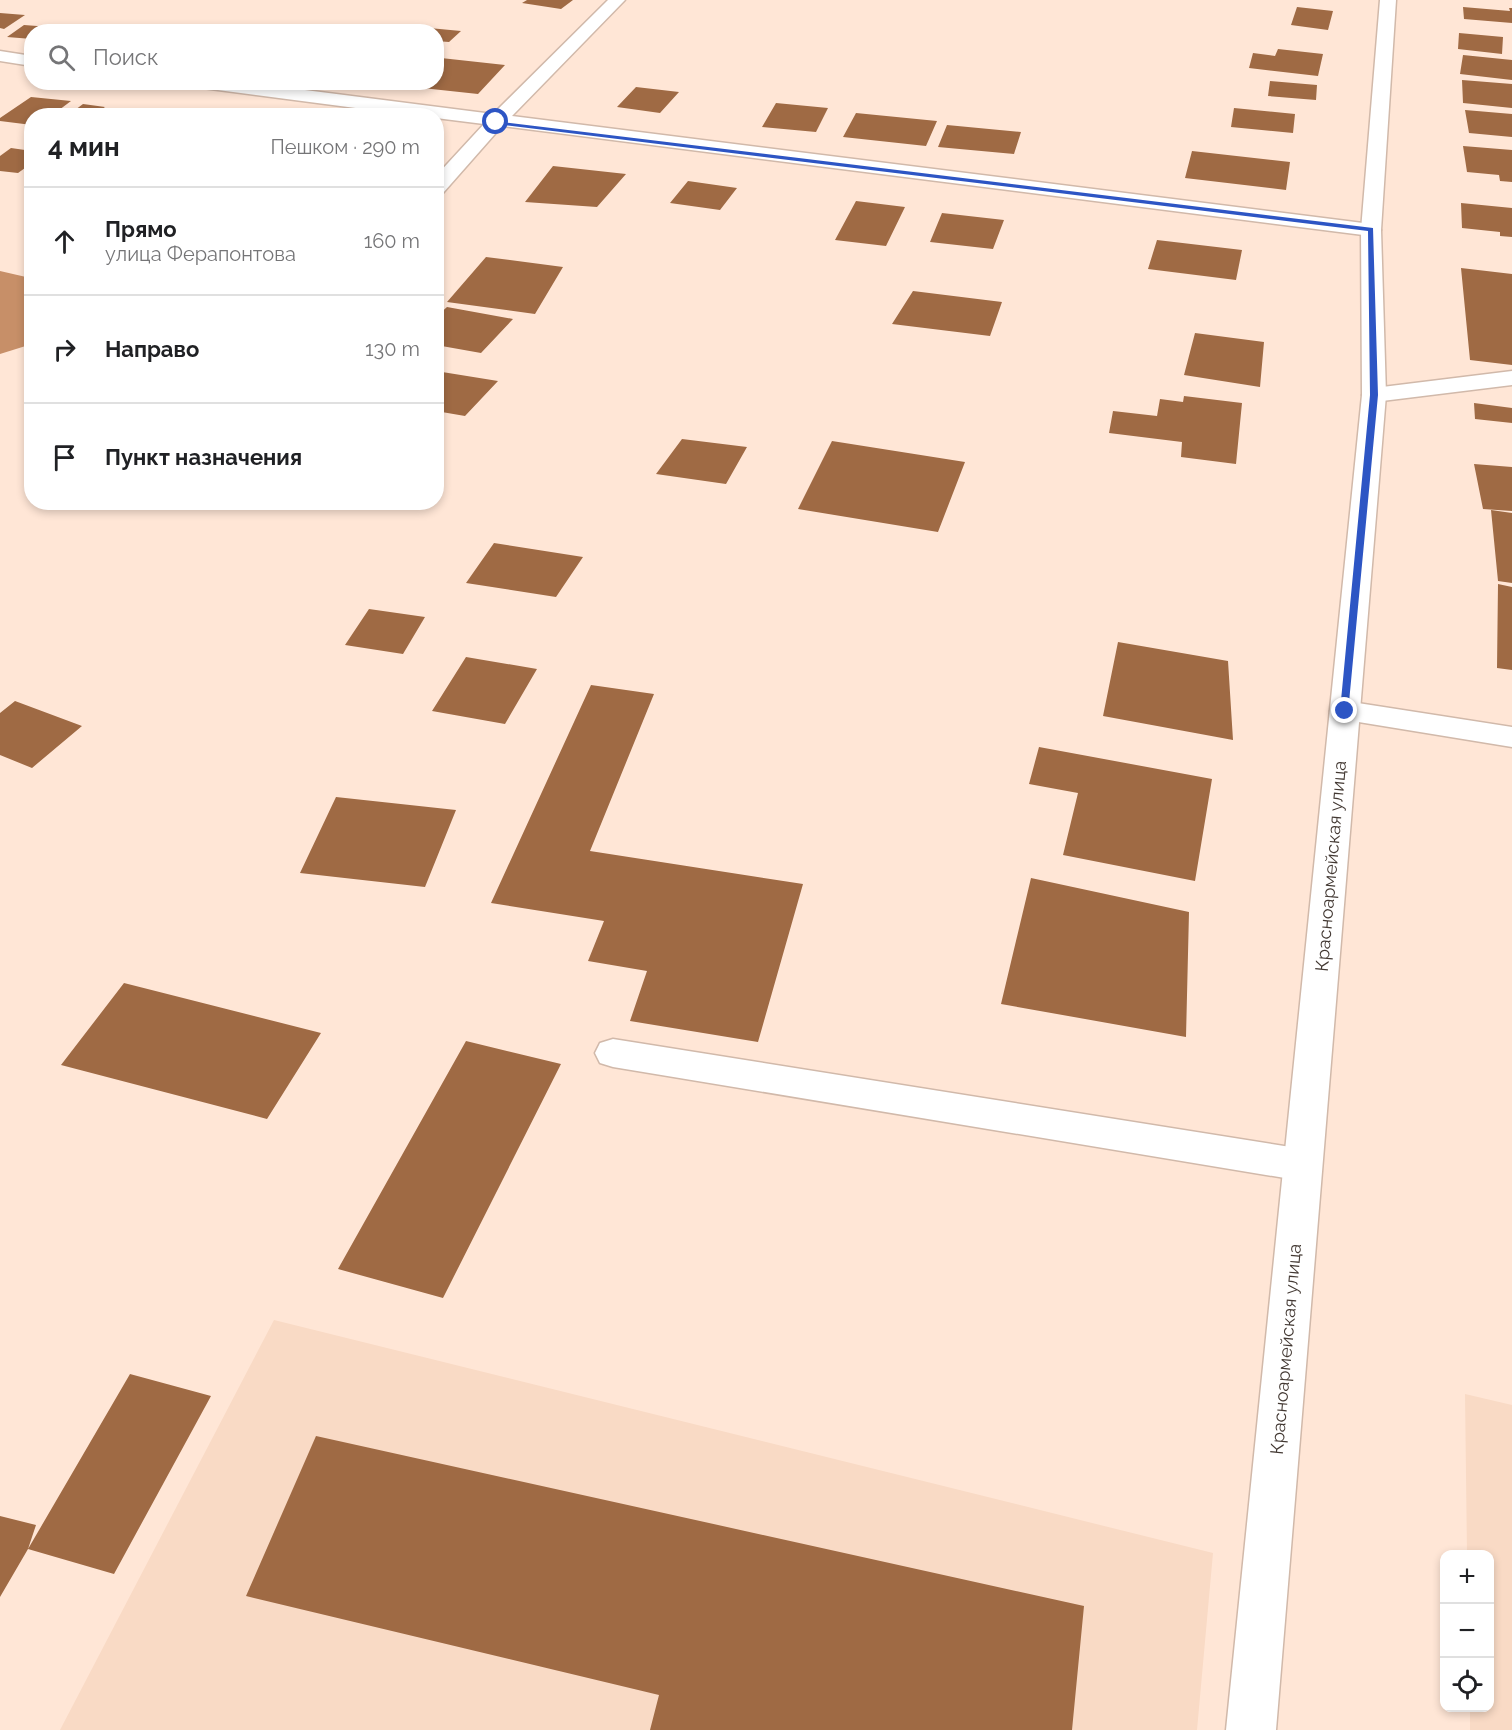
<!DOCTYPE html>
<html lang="ru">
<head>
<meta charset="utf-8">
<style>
	body { margin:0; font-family:Raleway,sans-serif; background:#f2f2f2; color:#202124 }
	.controls { position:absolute; right:18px; bottom:18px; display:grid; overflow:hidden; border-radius:12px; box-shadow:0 3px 9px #0003 }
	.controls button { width:54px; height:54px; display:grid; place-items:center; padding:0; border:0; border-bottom:2px solid #e0e0e0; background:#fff; color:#202124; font:30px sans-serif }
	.stop { position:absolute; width:18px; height:18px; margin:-14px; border:4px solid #2d55c4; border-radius:50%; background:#fff }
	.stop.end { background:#2d55c4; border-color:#fff; box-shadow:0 2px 6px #0008 }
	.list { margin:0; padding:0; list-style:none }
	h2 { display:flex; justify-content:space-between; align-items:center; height:78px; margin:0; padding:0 24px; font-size:26px }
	h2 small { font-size:20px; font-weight:400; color:#757577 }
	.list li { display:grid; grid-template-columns:39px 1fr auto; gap:18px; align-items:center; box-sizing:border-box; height:108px; padding:0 24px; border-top:2px solid #e0e0e0 }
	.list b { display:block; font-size:22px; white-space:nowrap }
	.list p { margin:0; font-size:20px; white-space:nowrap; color:#757577 }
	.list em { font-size:20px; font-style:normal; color:#757577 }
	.icon { flex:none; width:33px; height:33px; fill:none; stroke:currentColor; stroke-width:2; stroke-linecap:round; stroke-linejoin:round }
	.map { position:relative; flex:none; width:1512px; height:1730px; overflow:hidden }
	.search { position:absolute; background:#fff; box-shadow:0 3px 9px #0003; left:24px; top:24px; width:420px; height:66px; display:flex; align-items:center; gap:15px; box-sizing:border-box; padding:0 21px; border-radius:24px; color:#757577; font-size:22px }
	.panel { position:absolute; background:#fff; box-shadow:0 3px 9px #0003; left:24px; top:108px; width:420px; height:402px; border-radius:24px }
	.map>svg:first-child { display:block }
</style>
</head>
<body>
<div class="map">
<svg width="1512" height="1730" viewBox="0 0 1512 1730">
	<rect width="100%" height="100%" fill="#ffe6d6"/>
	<path fill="#f9dac5" d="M274,1320L1213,1553L1197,1730H60Z
		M1465,1394L1512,1405V1730H1470V1708H1490V1554H1467Z"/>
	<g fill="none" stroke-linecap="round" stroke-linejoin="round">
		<path fill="#c78f68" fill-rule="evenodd" d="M0,271L26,277L32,283V344L0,354Z"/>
	</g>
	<path fill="#9f6a44" d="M527,0H573L561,9L522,3Z
		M1297,7L1333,11L1328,30L1291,25Z
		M1463,7L1510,11L1509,8H1512V23L1464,19Z
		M0,13L25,15L4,29L0,28Z
		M24,25L50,27L43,32H32V39L7,37Z
		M60,25L111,30V32H51Z
		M429,28L461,31L449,42L436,41V32H425Z
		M1459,33L1503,37L1502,54L1458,49Z
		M1278,49L1323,54L1318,76L1249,68L1253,53L1275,56Z
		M1463,55L1512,60V80L1460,74Z
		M441,58L505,65L478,94L413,87L417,82H436V63Z
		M1462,80L1512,84V108L1463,103Z
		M1270,81L1317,85L1316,100L1268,96Z
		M636,87L679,92L660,113L617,107Z
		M31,97L71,101L51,116H32V125L0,121V118Z
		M776,103L828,108L816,132L762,127Z
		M83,104L105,107L93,116H67Z
		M1234,108L1295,114L1293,133L1231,127Z
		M1465,110L1512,114V137L1469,133Z
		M856,113L937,121L926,146L843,137Z
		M947,125L1021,132L1014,154L938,147Z
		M1463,146L1512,150V182L1500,181L1499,175L1467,172Z
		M11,148L32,151V163L18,173L0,171V156Z
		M1192,151L1290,162L1286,190L1185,178Z
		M553,166L626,174L597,207L525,202Z
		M688,181L737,188L720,210L670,203Z
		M856,201L905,207L886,246L835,240Z
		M1461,203L1512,208V237L1500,236V232L1462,228Z
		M942,213L1004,220L993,249L930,242Z
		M1157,240L1242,250L1236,280L1148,269Z
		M486,257L563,267L535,314L447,302Z
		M1461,268L1512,274V365L1470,360Z
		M913,291L1002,302L990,336L892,324Z
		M447,307L513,319L481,353L436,345V317Z
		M1195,333L1264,342L1260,387L1184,375Z
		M436,371L498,381L465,416L436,411Z
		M1184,396L1242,403L1236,464L1181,457L1182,442L1109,433L1113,411L1157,416L1160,399L1183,402Z
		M1474,403L1512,408V423L1475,419Z
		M682,439L747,447L726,484L656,474Z
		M832,441L965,462L938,532L798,509Z
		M1474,464L1512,467V511L1483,509Z
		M1491,510L1512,513V583L1498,581Z
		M494,543L583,557L556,597L466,583Z
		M1498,584L1512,587V670L1497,668Z
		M369,609L425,617L403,654L345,645Z
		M1118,642L1228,661L1233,740L1103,716Z
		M466,657L537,669L505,724L432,711Z
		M591,685L654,694L590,851L803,884L758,1042L630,1021L647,971L588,961L604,921L491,903Z
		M15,701L82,726L32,768L0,755V713Z
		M1039,747L1212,779L1195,881L1063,855L1078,793L1029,784Z
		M336,797L456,810L425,887L300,873Z
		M1031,878L1189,912L1186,1037L1001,1004Z
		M124,983L321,1033L267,1119L61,1065Z
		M466,1041L561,1064L443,1298L338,1269Z
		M130,1374L211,1396L114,1574L28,1549Z
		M316,1436L1084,1606L1072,1730H650L659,1695L246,1596Z
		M0,1516L36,1525L28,1549L0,1597Z"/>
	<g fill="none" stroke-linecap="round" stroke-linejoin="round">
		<g stroke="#d1b9aa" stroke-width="3">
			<path id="lane" d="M1512,371V385L1374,402L1365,400L1362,395L1365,390L1374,388Z
				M613,1039L1303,1149L1317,1154L1322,1165L1317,1176L1303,1181L613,1067L600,1063L595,1053L600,1043Z"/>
		</g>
		<g stroke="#d1b9aa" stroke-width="3">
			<path id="street" d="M608,0H625L512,116L1371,224L1378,226L1381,230L1378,234L1371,236L502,126L443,193L436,195V176L484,124L436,118V116H417L195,87L186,82H243L493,114Z
				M0,51L32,56V66L0,61Z
				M1345,701L1512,727V747L1334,718L1330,711L1334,704Z"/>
		</g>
		<g stroke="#d1b9aa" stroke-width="3">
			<path id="secondary" d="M1380,0H1396L1381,230L1386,395L1276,1730H1226L1362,395L1361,230Z"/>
		</g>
		<use href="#lane" fill="#fff" fill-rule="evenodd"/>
		<use href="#street" fill="#fff" fill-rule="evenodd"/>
		<use href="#secondary" fill="#fff" fill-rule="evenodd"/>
	</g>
	<path fill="#2d55c4" d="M494,121L1373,228L1378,395L1348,713L1340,711L1370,395L1368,231L496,124Z"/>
	<g text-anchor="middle" stroke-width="6" stroke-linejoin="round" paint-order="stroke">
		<g font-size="18" fill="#433933" stroke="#fff">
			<text transform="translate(1331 866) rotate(-85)" y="6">Красноармейская улица</text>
			<text transform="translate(1286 1349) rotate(-85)" y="6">Красноармейская улица</text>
		</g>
	</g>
</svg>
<div class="controls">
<button>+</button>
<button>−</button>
<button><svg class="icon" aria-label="locate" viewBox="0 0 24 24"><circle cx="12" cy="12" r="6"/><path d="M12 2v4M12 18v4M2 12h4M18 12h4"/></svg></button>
</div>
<div class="stop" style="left:496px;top:122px"></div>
<div class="stop end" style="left:1345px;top:711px"></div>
<div class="search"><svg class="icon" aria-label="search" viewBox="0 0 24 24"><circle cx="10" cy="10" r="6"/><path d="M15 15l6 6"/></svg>Поиск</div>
<section class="panel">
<h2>4 мин<small>Пешком · 290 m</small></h2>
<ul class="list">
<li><svg class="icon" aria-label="ahead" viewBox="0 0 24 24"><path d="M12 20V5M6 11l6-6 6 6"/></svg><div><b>Прямо</b><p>улица Ферапонтова</p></div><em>160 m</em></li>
<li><svg class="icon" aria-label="right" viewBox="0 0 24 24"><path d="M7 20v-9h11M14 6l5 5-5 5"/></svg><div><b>Направо</b></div><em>130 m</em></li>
<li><svg class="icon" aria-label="arrive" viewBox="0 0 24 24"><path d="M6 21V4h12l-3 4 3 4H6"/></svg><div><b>Пункт назначения</b></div></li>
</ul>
</section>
</div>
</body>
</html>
